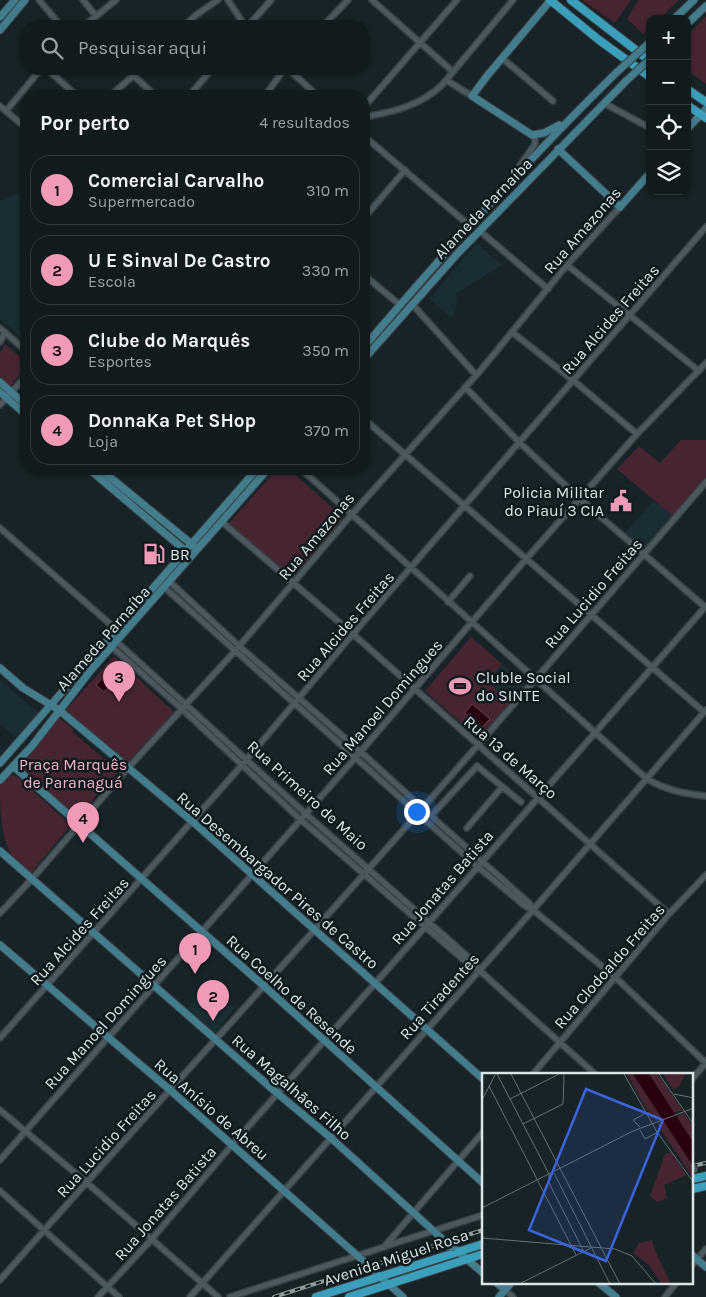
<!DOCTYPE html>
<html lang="pt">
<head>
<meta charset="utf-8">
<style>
	body { margin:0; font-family:Karla,sans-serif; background:#1a2326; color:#f1f3f6 }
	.controls { position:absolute; right:15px; top:15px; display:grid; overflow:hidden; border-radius:10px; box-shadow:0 1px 4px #0004 }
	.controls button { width:45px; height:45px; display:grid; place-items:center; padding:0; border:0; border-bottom:1px solid #30383b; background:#111a1d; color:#f1f3f6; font:25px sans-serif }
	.you { position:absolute; left:416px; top:811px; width:18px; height:18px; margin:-12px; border:4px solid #fff; border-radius:50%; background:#1a73e8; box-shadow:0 0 0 8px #1a73e833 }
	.badge { display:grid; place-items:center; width:32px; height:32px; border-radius:50%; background:#f09ab5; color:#111; font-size:16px; font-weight:700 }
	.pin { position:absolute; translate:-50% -41px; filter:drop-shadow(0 1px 2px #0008) }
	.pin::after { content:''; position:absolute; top:26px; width:18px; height:15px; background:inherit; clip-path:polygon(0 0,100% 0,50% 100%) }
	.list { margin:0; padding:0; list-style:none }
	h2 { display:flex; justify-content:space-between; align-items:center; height:65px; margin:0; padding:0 20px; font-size:21px }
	h2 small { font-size:16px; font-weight:400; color:#9ca1a4 }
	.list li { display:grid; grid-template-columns:32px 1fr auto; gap:15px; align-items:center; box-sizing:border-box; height:70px; margin:0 10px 10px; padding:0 10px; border:1px solid #30383b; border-radius:20px }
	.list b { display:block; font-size:19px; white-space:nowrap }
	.list p { margin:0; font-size:16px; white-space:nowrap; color:#9ca1a4 }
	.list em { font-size:16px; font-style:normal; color:#9ca1a4 }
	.icon { flex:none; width:28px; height:28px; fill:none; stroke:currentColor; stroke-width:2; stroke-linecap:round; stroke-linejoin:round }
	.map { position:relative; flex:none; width:706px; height:1297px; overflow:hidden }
	.search { position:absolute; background:#111a1d; box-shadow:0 1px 4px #0004; left:20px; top:20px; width:350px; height:55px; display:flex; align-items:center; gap:12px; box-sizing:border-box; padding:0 18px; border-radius:20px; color:#9ca1a4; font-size:19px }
	.panel { position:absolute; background:#111a1d; box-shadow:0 1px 4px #0004; left:20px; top:90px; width:350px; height:385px; border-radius:20px }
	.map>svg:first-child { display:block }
</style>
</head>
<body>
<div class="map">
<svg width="706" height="1297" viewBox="0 0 706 1297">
	<rect width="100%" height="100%" fill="#172327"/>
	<path fill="#192d33" d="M26,191V342L0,319V200Z
		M476,243L502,265L456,294L457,305L452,318L429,299Z
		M654,500L673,516L643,550L624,534Z
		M502,664L526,685L511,702L487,682Z
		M0,680L40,714L18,739L0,724Z
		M208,984L235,1008L215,1033L187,1008Z"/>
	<path fill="#462530" d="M582,0H631L615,23Z
		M638,0H679L659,19H650V28L643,34L627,19Z
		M706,16V84L687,70V36Z
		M5,344L26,362V367L8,389L0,381V353Z
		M681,440H706V479L673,516L617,469L639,446L660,463Z
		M277,469H289L344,518L294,580L229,523Z
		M471,637L502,664L487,682L511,702L478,738L425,691Z
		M114,656L174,712L127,763L65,711Z
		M57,716L72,728L73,732L104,759H107L119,770L77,818L22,769L21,765Z
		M9,775L16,776L71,825L31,873C25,868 18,863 13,857C0,837 0,808 0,783Z"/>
	<path fill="#2a0011" stroke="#5f4451" d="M110,669L118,676L104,692L96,685Z
		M472,704L490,719L482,727L465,713Z"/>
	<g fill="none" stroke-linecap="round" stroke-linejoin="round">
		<g stroke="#374044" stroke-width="8">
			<path id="street" d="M39,0L61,26
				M83,0L96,16
				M228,0L245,26
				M372,0L452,71
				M84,26L116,0
				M184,26L196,15L218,0
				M248,26L271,0
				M323,26L348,0
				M502,58L553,101
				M47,69L77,96
				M126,69L156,96
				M288,69L318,96
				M446,80L472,96
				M110,96L141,69
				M189,96L212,69
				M265,96L284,69
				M306,96L311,90
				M604,103L650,128
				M0,106L26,128
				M364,107L457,0
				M6,111L41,69
				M364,117C393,112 420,106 442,85L513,0
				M364,136L470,226
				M514,174L535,144V139L532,135
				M364,218L405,170
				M480,231L548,289
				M567,265L699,371
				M364,275L400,305
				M412,304L476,375
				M0,328L26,351
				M512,332L574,381L637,434
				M0,342L5,332
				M465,387L520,443L580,499L705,607
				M0,405L26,376
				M364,419L704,712
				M301,469L647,779C666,790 684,794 706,796
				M108,476L114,469
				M222,522L353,634L669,914
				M0,528L117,630
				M170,582L239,646L361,752L431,816L529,903L533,909
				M165,588L478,867L525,906L533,910L615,977L706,1063
				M448,602L470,576
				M117,642L306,814L475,963L479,970
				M112,647L182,709L301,820L472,967L479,970L595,1074
				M431,816L477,766L521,802
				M467,828L502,787
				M0,913L32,879L128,768L235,651L352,514L480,371L567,265L620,207
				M0,1038L242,765L353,634L706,227
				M533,1074L669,914L706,875
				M692,1079L706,1063
				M0,1110L86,1182L218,1297
				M0,1160L356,757L526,559L637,434L706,363
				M0,1191L119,1297
				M386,1246L483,1215
				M692,1265L706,1249
				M0,1280C87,1181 176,1083 265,985C414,819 561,651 706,482
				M505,1290L513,1297
				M98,1297L151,1240L232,1145L425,927L706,606
				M190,1297L533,910L706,710
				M230,1297L384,1247L483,1132
				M665,1297L676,1283"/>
		</g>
		<g stroke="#374044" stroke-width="9">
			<path id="secondary" d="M550,1L487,76L472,96L532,135L544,133L559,125
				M0,17L15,0
				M674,19L694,0
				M687,24L706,6
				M0,30L25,0
				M687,129L706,109
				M558,149L620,207L650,173
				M364,347C445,252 528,159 617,72
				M364,359L459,252L626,81
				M0,382L26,405
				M0,392L26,415
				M89,469L188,553
				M100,469L194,546
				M0,668L23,688L59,710L193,822L483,1079
				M0,763L257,469
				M13,766L264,986L483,1183
				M0,780L32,746L91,670L268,469
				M0,851L277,1093L331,1138L437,1234
				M0,945L170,1090L360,1258
				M455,1249L483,1273
				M692,1255L706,1267
				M376,1273L403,1297
				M497,1283L505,1290
				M599,1283L616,1297
				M499,1297L511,1283"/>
		</g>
		<g stroke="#374044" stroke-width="10">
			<path id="primary" d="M550,0L599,40L650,77
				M571,0L650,61
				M687,89L706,102
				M687,105L706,118
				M692,1179L706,1176
				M692,1189L706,1186
				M316,1297L483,1244
				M349,1297L483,1254"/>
		</g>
		<use href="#street" stroke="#4b585d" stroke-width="5"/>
		<use href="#secondary" stroke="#437c8d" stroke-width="7"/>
		<use href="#primary" stroke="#3b9fbc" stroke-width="8"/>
		<g stroke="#909a9d" stroke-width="4">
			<path id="rail" d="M692,1166L706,1163
				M274,1297L483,1230"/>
		</g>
		<use href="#rail" stroke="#0e1a1e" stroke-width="2" stroke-dasharray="5.5" stroke-linecap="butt"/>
		<g stroke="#374044" stroke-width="8" stroke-linecap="butt">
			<path id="street-bridge" d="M692,1165L695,1170"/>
		</g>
		<g stroke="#374044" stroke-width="9" stroke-linecap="butt">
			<path id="secondary-bridge" d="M617,72L650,42
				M626,81L650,59
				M437,1234L452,1248
				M360,1258L374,1271"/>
		</g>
		<use href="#street-bridge" stroke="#4b585d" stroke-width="5"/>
		<use href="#secondary-bridge" stroke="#437c8d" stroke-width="7"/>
	</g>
	<defs>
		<g id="civic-bare" transform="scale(1.725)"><path d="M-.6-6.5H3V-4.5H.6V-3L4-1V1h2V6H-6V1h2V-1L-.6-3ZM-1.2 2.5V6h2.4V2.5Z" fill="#f09ab5" stroke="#0e1a1e" stroke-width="2.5" paint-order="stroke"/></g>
		<g id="fuel-bare" transform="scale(1.725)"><path d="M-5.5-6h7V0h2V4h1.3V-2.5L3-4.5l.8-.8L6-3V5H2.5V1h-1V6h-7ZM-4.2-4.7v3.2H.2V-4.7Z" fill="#f09ab5" stroke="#0e1a1e" stroke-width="2.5" paint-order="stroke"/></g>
		<g id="stadium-bare" transform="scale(1.725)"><path d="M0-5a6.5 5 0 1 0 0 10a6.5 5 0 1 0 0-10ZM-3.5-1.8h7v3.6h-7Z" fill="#f09ab5" stroke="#0e1a1e" stroke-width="2.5" paint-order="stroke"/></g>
	</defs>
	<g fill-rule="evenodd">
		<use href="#civic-bare" x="621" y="501"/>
		<use href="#fuel-bare" x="154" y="554"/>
		<use href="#stadium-bare" x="460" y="686"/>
	</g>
	<g text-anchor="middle" stroke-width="5" stroke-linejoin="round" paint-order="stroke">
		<g font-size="16" fill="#dce4e7" stroke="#0e1a1e">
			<text transform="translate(483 208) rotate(-46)" y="6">Alameda Parnaíba</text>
			<text transform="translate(582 230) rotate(-49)" y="6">Rua Amazonas</text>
			<text transform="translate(610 319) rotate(-49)" y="6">Rua Alcides Freitas</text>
			<text transform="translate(316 536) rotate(-50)" y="6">Rua Amazonas</text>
			<text transform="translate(593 593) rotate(-49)" y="6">Rua Lucidio Freitas</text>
			<text transform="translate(345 626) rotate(-49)" y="6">Rua Alcides Freitas</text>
			<text transform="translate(103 638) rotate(-49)" y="6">Alameda Parnaíba</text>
			<text transform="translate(382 707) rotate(-49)" y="6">Rua Manoel Domingues</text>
			<text transform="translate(511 757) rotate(41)" y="6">Rua 13 de Março</text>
			<text transform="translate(308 795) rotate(42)" y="6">Rua Primeiro de Maio</text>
			<text transform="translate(278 880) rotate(41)" y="6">Rua Desembargador Pires de Castro</text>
			<text transform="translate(442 887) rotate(-49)" y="6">Rua Jonatas Batista</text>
			<text transform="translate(79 931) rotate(-48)" y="6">Rua Alcides Freitas</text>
			<text transform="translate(609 966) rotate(-49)" y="6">Rua Clodoaldo Freitas</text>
			<text transform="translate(292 994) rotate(42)" y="6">Rua Coelho de Resende</text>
			<text transform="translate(439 996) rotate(-48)" y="6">Rua Tiradentes</text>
			<text transform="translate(105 1022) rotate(-48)" y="6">Rua Manoel Domingues</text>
			<text transform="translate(292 1087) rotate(41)" y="6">Rua Magalhães Filho</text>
			<text transform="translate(212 1109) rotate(41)" y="6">Rua Anísio de Abreu</text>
			<text transform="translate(106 1143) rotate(-48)" y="6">Rua Lucidio Freitas</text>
			<text transform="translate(165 1203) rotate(-49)" y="6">Rua Jonatas Batista</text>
			<text transform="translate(396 1257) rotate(-18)" y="6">Avenida Miguel Rosa</text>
		</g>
		<g font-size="16" fill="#dce4e7" stroke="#0e1a1e" text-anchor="start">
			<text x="604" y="498" text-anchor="end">Policia Militar<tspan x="604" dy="18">do Piauí 3 CIA</tspan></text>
			<text x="170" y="560">BR</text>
			<text x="476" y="683">Cluble Social<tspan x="476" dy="18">do SINTE</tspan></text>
		</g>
		<g font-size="16" fill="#f7b1c6" stroke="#0e1a1e">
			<text x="73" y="770">Praça Marquês<tspan x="73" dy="18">de Paranaguá</tspan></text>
		</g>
	</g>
	<g transform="translate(482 1073)">
		<rect width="211" height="211" fill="#172327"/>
		<path d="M145,1H151L180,45L173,48V44L170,45L166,39L169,37H165ZM167,1H176L200,37L191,40ZM181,1H203L197,14L191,16ZM202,40L211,53V69L193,44ZM182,48L211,93V105L175,51ZM189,79L204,102L182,112L185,125L175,129L168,123L183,81ZM170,167L173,178L189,211H180L167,192L151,180L157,170Z" fill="#462530"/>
		<path d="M151,1H167L211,69V93Z" fill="#2a0011"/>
		<path fill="none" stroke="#667074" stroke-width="1" d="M15,1L67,101V111M29,1L138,211M142,1L175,59L212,110M177,1L212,52M7,13L94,182M192,21L212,25M28,26L77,1M0,27L13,2M41,51L81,31L82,1M158,54L151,47L164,40M158,57L163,66L176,59M72,100L128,211M67,110L102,179M0,135L151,58L212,35M0,165L133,176L150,183L174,211M37,211L109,175"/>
		<path fill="#3a64da" fill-opacity="0.15" stroke="#3a64da" stroke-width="2.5" d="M104,16L181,47L124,188L47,157Z"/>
		<rect width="211" height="211" fill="none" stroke="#dce4e7" stroke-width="2.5"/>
	</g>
</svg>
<div class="controls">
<button>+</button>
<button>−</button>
<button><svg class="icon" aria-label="locate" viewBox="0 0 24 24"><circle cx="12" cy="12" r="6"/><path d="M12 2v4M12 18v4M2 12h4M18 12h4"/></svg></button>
<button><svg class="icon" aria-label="layers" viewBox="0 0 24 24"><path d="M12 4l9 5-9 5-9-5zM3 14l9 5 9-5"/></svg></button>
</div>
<div class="you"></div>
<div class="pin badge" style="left:195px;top:974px">1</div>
<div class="pin badge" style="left:213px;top:1021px">2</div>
<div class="pin badge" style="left:119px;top:702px">3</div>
<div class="pin badge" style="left:83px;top:843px">4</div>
<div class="search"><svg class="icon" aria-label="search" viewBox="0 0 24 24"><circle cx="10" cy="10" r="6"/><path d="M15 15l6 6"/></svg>Pesquisar aqui</div>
<section class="panel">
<h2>Por perto<small>4 resultados</small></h2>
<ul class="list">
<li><span class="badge">1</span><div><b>Comercial Carvalho</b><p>Supermercado</p></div><em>310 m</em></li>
<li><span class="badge">2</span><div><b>U E Sinval De Castro</b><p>Escola</p></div><em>330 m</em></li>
<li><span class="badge">3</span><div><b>Clube do Marquês</b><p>Esportes</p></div><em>350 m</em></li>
<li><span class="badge">4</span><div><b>DonnaKa Pet SHop</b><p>Loja</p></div><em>370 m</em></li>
</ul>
</section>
</div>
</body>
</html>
